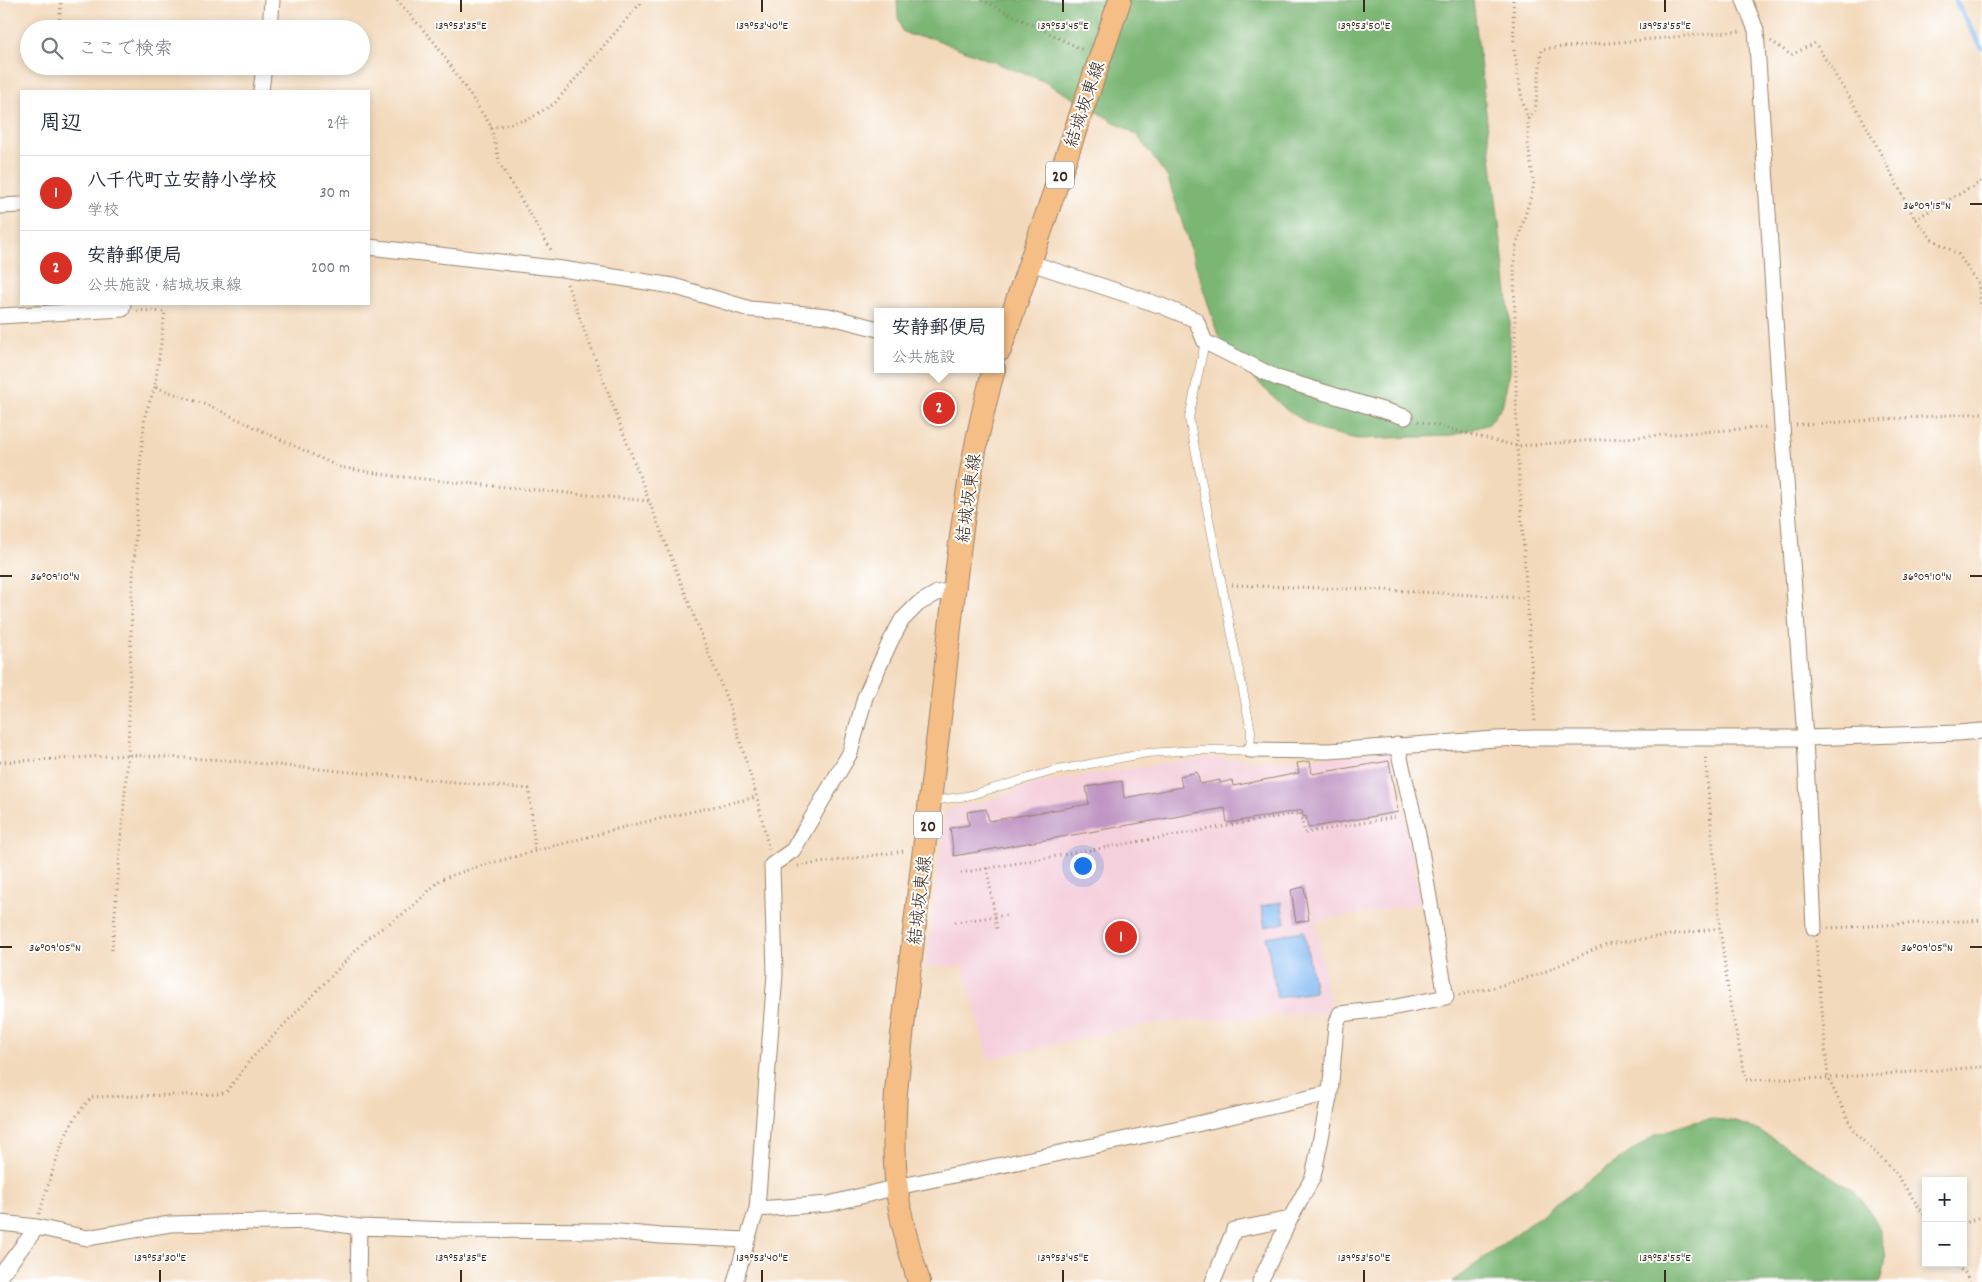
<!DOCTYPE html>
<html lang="ja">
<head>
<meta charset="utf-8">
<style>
	body { margin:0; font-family:Dekko,"Klee One",sans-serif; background:#f6f6f7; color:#1f2937 }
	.controls { position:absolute; right:15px; bottom:15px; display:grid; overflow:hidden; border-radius:0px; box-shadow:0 2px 8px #0003 }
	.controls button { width:45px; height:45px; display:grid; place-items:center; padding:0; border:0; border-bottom:1px solid #e0e1e3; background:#fff; color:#1f2937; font:25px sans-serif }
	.you { position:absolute; left:1082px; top:865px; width:18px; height:18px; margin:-12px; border:4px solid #fff; border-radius:50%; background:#1a73e8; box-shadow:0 0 0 8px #1a73e833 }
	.badge { display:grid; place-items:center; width:32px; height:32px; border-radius:50%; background:#d93025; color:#fff; font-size:16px; font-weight:700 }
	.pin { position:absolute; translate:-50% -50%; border:2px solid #fff; box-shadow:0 1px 5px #0006 }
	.popup { position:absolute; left:874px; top:308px; width:130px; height:65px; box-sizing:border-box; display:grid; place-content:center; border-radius:0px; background:#fff; filter:drop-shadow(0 1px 4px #0005); font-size:16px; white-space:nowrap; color:#747a83 }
	.popup b { font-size:19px; color:#1f2937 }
	.popup::after { content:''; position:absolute; left:50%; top:100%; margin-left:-10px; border:10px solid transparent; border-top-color:#fff }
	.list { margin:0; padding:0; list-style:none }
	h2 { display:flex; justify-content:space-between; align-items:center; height:65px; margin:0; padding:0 20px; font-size:21px }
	h2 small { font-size:16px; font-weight:400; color:#747a83 }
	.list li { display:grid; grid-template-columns:32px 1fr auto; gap:15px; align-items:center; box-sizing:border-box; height:75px; padding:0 20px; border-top:1px solid #e0e1e3 }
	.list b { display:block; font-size:19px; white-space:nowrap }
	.list p { margin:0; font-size:16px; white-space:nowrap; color:#747a83 }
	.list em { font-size:16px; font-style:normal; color:#747a83 }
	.icon { flex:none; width:28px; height:28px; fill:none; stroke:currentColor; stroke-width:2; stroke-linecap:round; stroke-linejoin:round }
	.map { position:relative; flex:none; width:1982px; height:1282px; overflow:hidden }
	.search { position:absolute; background:#fff; box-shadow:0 2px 8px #0003; left:20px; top:20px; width:350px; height:55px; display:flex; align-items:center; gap:12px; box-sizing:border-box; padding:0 18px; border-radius:28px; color:#747a83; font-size:19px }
	.panel { position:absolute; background:#fff; box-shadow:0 2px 8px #0003; left:20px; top:90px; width:350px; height:215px; border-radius:0px }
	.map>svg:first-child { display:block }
</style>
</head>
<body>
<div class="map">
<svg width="1982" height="1282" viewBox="0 0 1982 1282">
	<rect width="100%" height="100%" fill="#fff"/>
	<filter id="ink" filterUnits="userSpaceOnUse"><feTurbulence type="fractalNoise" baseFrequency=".02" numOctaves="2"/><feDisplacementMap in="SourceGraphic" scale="10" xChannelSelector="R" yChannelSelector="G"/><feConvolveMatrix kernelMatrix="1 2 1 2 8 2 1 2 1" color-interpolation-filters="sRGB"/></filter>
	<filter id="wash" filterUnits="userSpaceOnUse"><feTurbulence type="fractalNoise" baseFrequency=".0096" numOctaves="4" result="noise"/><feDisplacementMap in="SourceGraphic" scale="20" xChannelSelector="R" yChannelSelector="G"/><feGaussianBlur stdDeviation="1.12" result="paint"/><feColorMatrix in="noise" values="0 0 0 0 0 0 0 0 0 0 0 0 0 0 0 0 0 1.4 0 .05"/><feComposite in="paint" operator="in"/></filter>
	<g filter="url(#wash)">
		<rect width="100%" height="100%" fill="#f3d9bb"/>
		<path fill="#f4cfdc" d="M1392,751L1421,903L1316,922L1331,1013L1157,1023L989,1059L963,966L926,967L945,810L982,802L1034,784L1146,766L1209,758L1275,761Z"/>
		<path fill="#7bb675" stroke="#5b704a" d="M897,0H1473L1510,320V371L1502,406L1489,424L1449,436L1357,439L1319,430L1285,409L1230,354L1218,335L1168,178L1137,135L1043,81L932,38L910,35L902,31L898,16Z
			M1713,1119C1721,1120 1729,1120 1736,1122C1768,1132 1795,1153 1822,1171C1833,1178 1848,1186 1857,1195C1878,1218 1894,1252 1880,1282H1452L1548,1210L1656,1134L1694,1122Z"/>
		<path fill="#82baf2" stroke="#5e7288" d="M1281,902L1285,923L1265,927L1261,906Z
			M1304,931L1315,992L1277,998L1266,937Z"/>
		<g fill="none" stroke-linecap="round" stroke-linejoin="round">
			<path stroke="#82baf2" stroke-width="5" d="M1955,0L1982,48"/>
		</g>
		<g id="blocks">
			<path fill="#c196c4" d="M1310,761L1312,774L1389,761L1398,812L1308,828L1306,816L1303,817L1302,810L1227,823L1225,808L954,856L950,828L969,825L967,812L986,809L989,821L1089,804L1086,787L1122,781L1124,798L1182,787L1180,776L1197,772L1200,784L1220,780V783L1232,780L1233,786L1299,773L1297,763Z
				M1304,887L1309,920L1296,922L1291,890Z"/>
		</g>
	</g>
	<g filter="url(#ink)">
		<use href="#blocks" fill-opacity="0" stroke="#97826c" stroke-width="1"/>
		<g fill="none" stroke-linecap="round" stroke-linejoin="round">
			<g stroke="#97826c" stroke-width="9">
				<path id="lane" d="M932,801L967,796L1053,771L1147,753L1198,750H1250L1251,731L1189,418L1205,342"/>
			</g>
			<g stroke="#97826c" stroke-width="17">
				<path id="street" d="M1744,0L1756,30L1782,426L1805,738L1814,928
					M270,29L272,0
					M261,91L264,66
					M0,206L21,205
					M369,247L562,269L673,286L750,309L828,316L878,329
					M1031,263L1162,306L1196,320L1205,342L1277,378L1405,417
					M0,316L122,309L123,304
					M1250,750L1329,751L1496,739L1536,738H1805L1958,733L1982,731
					M757,1209L829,1204L897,1187L1184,1127L1330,1093
					M1290,1219L1313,1177L1330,1093L1336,1026L1340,1014L1391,1008L1446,997L1419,839L1397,745
					M0,1223L37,1227L87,1238L170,1224L317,1221L359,1227L452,1230L609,1231L661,1236L747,1240L735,1282
					M747,1240L757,1209L775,974L772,865L793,850L840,770L850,753L865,697L890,642L902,620L918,604L937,593L954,590
					M0,1276L37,1227
					M358,1282L359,1227
					M1213,1282L1234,1230L1290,1219L1260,1282"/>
			</g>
			<g stroke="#97826c" stroke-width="24">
				<path id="primary" d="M1000,350L1120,0
					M919,1282C911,1256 903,1230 899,1204C893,1166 894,1129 896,1092C909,964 926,836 941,709C954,595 963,480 994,369"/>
			</g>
			<path stroke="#97826c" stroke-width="3" stroke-dasharray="1 4" stroke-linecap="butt" d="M397,0L435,43L491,126L500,164L553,253
				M982,0L1085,51
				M1513,0L1514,50L1522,99L1528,119V144L1534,185L1516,247L1514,264L1517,446L1535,724
				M59,29L61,0
				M1771,41L1791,55L1815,43L1860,114L1915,219L1932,239L1958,254L1978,283L1982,312
				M1528,119L1535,110L1542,49L1741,31
				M491,128L529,119L554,104L643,0
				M1915,219L1982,181
				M567,284L649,501L729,705L757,797L769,850
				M137,310L165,312L155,387L212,407L339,467L393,476L649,501
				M1418,421L1517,446L1768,427
				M1796,425L1982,413
				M1232,585L1385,590L1526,598
				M1705,753L1720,928L1730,1004L1746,1080L1828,1078L1982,1067
				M0,762L128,755L224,760L529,789L535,851
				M798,866L905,851
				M987,868L997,930
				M961,873L1300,813L1305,833L1396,817
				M955,922L1008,915
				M1828,928L1982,920
				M1816,941L1828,1078L1855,1133L1896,1173L1926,1218
				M112,950L128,755L132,594L140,465L145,415L155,387
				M1459,995L1495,987L1540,974L1606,944L1720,928
				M39,1214C53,1174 61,1127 92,1097L220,1094L227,1091L251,1059L369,937L410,909L441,879L480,866L632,825L757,797
				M1963,1224L1982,1216
				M1953,1263L1965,1273L1970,1282"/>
			<use href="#lane" stroke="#fff" stroke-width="8"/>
			<use href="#street" stroke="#fff" stroke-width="15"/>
			<use href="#primary" stroke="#f6be87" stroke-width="22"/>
		</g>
	</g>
	<path fill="none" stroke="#3b2a1e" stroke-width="2" d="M461,0V12M762,0V12M1063,0V12M1364,0V12M1665,0V12M1970,204H1982M0,576H12M1970,576H1982M0,947H12M1970,947H1982M160,1270V1282M461,1270V1282M762,1270V1282M1063,1270V1282M1364,1270V1282M1665,1270V1282"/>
	<g text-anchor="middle" stroke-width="4" stroke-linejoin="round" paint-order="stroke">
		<g fill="#fff" stroke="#766a62" stroke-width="1">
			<rect x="1046" y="161.5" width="28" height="27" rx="4"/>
			<rect x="914" y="811.5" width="28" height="27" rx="4"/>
		</g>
		<g font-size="16" font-weight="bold" fill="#3b2a1e">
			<text x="1060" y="181">20</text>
			<text x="928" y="831">20</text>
		</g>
		<g font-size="18" fill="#3b2a1e" stroke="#fff">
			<text transform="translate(1084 104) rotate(-71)" y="6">結城坂東線</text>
			<text transform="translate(968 498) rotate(-82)" y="6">結城坂東線</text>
			<text transform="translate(919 900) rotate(-83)" y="6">結城坂東線</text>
		</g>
	</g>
	<g font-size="12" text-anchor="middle" fill="#3b2a1e" stroke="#fff" stroke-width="4" stroke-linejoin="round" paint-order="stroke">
		<text x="461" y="29">139°53'35"E</text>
		<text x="762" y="29">139°53'40"E</text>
		<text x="1063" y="29">139°53'45"E</text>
		<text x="1364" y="29">139°53'50"E</text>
		<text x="1665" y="29">139°53'55"E</text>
		<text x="1927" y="209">36°09'15"N</text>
		<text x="55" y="580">36°09'10"N</text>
		<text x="1927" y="580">36°09'10"N</text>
		<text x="55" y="951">36°09'05"N</text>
		<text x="1927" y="951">36°09'05"N</text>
		<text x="160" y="1261">139°53'30"E</text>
		<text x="461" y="1261">139°53'35"E</text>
		<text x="762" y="1261">139°53'40"E</text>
		<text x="1063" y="1261">139°53'45"E</text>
		<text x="1364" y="1261">139°53'50"E</text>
		<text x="1665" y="1261">139°53'55"E</text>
	</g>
</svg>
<div class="controls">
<button>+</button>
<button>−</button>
</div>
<div class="you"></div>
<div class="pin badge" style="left:1121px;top:937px">1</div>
<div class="pin badge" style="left:939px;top:408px">2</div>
<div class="popup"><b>安静郵便局</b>公共施設</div>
<div class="search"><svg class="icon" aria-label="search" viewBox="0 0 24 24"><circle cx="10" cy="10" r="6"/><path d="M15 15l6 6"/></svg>ここで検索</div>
<section class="panel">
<h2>周辺<small>2件</small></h2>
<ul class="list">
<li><span class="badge">1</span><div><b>八千代町立安静小学校</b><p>学校</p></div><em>30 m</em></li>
<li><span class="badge">2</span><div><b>安静郵便局</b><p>公共施設 · 結城坂東線</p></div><em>200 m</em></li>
</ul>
</section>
</div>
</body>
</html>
